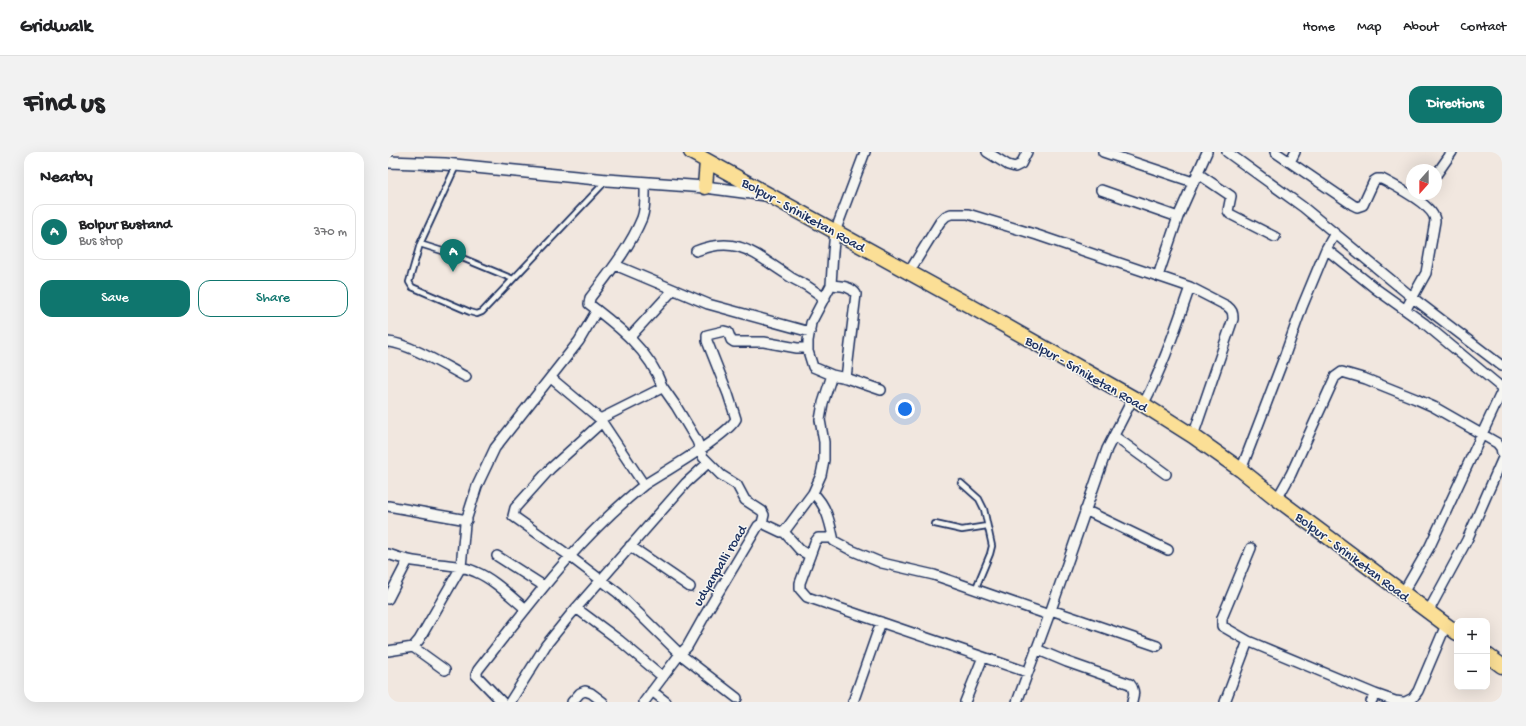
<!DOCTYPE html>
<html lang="en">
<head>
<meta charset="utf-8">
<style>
	body { margin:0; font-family:"Gochi Hand",sans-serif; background:#f2f2f2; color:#202124 }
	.controls { position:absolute; right:12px; bottom:12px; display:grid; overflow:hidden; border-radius:8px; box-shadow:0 4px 16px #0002 }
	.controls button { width:36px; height:36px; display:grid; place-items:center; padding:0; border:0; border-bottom:1px solid #e0e0e0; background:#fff; color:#202124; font:20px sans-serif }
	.compass { position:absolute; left:1018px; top:12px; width:36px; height:36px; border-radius:50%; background:#fff; box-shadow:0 4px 16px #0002; rotate:201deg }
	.you { position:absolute; left:517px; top:257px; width:14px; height:14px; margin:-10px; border:3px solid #fff; border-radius:50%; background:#1a73e8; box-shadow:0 0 0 6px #1a73e833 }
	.badge { display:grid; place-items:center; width:26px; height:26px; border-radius:50%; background:#0f766e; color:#fff; font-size:13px; font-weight:700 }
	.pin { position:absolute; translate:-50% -33px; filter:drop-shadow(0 1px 2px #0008) }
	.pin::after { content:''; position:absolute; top:21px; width:14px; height:12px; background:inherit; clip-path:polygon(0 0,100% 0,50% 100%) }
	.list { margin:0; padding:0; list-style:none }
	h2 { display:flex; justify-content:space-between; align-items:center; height:52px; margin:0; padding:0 16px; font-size:17px }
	h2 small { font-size:13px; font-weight:400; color:#757577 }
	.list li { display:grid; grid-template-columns:26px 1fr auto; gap:12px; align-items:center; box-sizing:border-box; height:56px; margin:0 8px 8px; padding:0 8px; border:1px solid #e0e0e0; border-radius:12px }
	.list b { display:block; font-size:15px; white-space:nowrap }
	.list p { margin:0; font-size:13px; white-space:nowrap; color:#757577 }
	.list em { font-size:13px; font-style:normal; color:#757577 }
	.actions { display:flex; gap:8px; padding:12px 16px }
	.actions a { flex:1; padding:9px 0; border:1px solid #0f766e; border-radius:12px; text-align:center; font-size:14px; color:#0f766e }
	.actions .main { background:#0f766e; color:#fff }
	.map { position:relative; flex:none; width:1114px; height:550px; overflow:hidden; border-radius:12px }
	header { display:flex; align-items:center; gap:24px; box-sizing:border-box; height:56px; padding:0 20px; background:#fff; border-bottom:1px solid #e0e0e0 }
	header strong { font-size:19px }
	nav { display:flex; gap:22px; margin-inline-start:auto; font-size:14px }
	.intro { display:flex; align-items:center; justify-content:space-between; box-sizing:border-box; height:96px; padding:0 24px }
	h1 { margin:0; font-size:28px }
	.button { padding:10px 18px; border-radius:12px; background:#0f766e; color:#fff; font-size:14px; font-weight:700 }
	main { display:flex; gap:24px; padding:0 24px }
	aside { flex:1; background:#fff; border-radius:12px; box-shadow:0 4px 16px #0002 }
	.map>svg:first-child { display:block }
</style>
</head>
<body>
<header>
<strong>Gridwalk</strong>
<nav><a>Home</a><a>Map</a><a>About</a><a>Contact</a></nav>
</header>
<div class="intro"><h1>Find us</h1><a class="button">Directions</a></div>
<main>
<aside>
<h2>Nearby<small></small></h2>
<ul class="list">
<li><span class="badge">A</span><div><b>Bolpur Bustand</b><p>Bus stop</p></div><em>370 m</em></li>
</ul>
<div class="actions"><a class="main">Save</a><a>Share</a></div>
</aside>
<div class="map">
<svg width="1114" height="550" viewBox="0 0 1114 550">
	<rect width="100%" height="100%" fill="#f1e7df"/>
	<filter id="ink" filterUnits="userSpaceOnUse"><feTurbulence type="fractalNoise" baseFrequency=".025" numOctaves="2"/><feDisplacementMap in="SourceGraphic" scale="8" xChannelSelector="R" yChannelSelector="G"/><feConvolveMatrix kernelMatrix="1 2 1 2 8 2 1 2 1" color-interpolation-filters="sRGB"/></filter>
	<g filter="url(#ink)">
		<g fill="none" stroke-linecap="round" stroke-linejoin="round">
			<g stroke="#1b2f5e" stroke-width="8">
				<path id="service" d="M68,14L32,92L21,130L24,135L82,160L89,162L94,160L218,29
					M32,92L67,103L125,127
					M573,331L591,347L596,357L604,394L602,402L587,438
					M547,372L574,378L599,374"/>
			</g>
			<g stroke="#1b2f5e" stroke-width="12">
				<path id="minor" d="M599,0L620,13L627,15L633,12L639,0
					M715,0L805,30
					M839,0L915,55L1025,146L1114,214
					M887,0L965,53L969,55L975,53L986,29L989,27H994C1007,34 1047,54 1047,69L1038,121L1018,157
					M902,10L907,0
					M809,21L843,44L840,59L842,62L887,85
					M1048,23L1064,0
					M713,38L790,65
					M938,97L988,137L1037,172L1114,236
					M308,99C349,83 365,101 398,122C404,127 412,130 419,134C425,138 431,142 437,147
					M227,113L320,152L422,180
					M521,120L552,70L558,64L563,62H580L649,83L802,135L839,154C844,158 845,160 845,167L805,284
					M770,124L790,65L819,0
					M443,133C453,134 463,134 468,142L458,226
					M242,185L285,138
					M0,190C20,191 59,215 78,225
					M444,223L458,226L493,238
					M163,226L212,267
					M274,234L288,254L309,289L315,305L333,323L349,333L357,348L374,359L376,363L374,371
					M755,253C775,215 788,175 802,135
					M214,270L162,317L127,356L125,364L176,400L230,441L292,502L349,546
					M726,284L778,322
					M853,318L897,203L914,155L938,97L946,83
					M256,333C276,320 339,284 348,267L340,242L319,189V183L336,179L340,180L343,188L346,190H376L409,196H420
					M425,341C439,354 442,371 446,389L463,398L494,411L546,423L661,463
					M889,347L903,322L947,225L954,220L978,227L1028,247L1046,255L1109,291L1113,296L1114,301
					M0,354L79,368
					M697,358L780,398
					M396,380L412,398L422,404
					M445,386H430L427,390L412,431V437L419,445L639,520
					M242,394L302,435
					M0,402C11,406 22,409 33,410C51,413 71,412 88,420C107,428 123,445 138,457
					M109,404L156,434
					M1015,441L1042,394L1114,239
					M0,447L20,408
					M188,456L231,488L275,525
					M663,458L769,494
					M1040,460L1079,388L1114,308
					M860,489L834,474V466L863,396
					M25,495L57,518
					M648,497L679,510L742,532C747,538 746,543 744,550
					M0,499L25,495L31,488L73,415L77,372L89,334L107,296L191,189L209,158
					M264,539L278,550
					M114,550L88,523L90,518C141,453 191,385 256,333L212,267L272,237L274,234C262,199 230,174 201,152L202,146C221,121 242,95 254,66C258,55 257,42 257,32
					M122,550L158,493L183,462L298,331L320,311
					M184,550L192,541L197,539L203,541L215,550
					M256,550L292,502L299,495L317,463L370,374L374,371L393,380H396L425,341L433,323L436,308V290L432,268L435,251L444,223L425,215L420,199V189L423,171L443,133L445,100L447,80L477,0
					M465,550L493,470
					M577,550L595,505
					M629,550L663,458L719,297L745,246
					M837,550L860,489L987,542
					M983,550L987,542L1007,549L1015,550
					M1017,550L1025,546L1030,539L1058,473"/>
			</g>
			<g stroke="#1b2f5e" stroke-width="14">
				<path id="tertiary" d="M0,10L57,12L219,28L317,35L378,43"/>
			</g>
			<g stroke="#1b2f5e" stroke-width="17">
				<path id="primary" d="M303,0L584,155L745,246L805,284L853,318L889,347L1069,481
					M317,35L319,9
					M1099,503L1114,514"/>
			</g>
			<use href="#service" stroke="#f6f6f2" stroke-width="4.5"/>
			<use href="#minor" stroke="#f6f6f2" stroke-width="9"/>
			<use href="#tertiary" stroke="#f6f6f2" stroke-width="11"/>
			<use href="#primary" stroke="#fbdf96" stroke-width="14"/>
		</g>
	</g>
	<g text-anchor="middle" stroke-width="3" stroke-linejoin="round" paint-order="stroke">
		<g font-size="14" fill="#1b2f5e" stroke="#f6f6f2">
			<text transform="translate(416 62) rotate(29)" y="5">Bolpur - Sriniketan Road</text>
			<text transform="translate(699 221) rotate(30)" y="5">Bolpur - Sriniketan Road</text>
			<text transform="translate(965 404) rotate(37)" y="5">Bolpur - Sriniketan Road</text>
			<text transform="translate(331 413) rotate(-59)" y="5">udyanpalli road</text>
		</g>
	</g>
</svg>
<div class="controls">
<button>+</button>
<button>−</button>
</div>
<svg class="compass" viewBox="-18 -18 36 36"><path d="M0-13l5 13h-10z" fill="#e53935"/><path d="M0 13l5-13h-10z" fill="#757577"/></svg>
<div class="you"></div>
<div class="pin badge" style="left:65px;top:120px">A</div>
</div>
</main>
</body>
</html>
